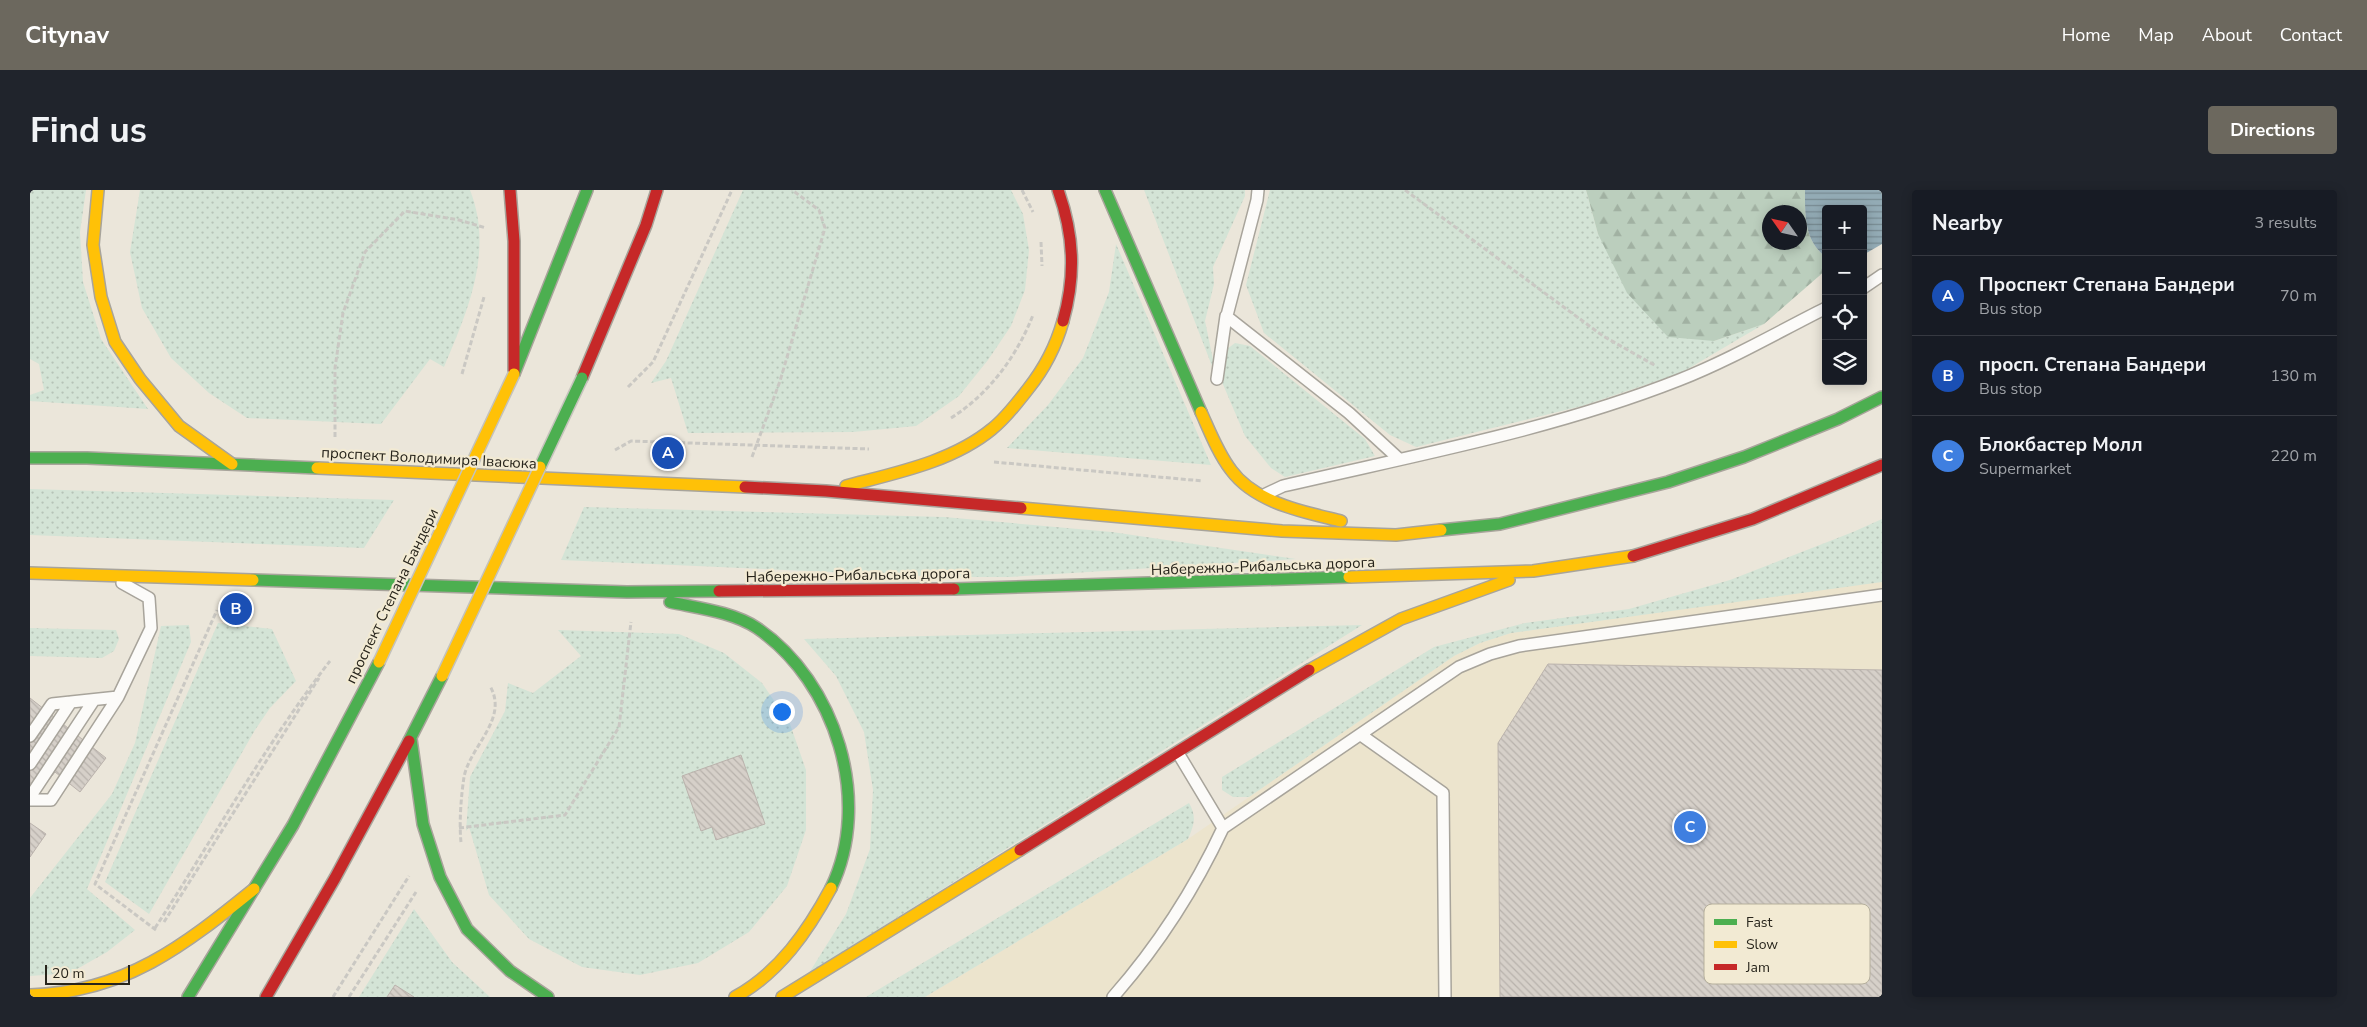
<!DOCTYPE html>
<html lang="en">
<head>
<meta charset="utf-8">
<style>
	body { margin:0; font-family:"Nunito Sans",sans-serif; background:#20242c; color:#f1f3f6 }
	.controls { position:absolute; right:15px; top:15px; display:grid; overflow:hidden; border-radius:5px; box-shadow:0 2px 12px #0003 }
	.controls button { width:45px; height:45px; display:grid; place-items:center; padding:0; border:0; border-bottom:1px solid #363941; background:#171b24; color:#f1f3f6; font:25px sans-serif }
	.compass { position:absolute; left:1732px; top:15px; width:45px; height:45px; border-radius:50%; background:#171b24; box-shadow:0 2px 12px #0003; rotate:304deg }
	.scale { position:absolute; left:15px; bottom:12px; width:85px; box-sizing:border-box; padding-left:5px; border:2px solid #27241b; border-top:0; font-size:14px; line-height:18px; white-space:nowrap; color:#27241b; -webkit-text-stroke:4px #f2ead3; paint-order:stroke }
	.you { position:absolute; left:751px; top:521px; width:18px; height:18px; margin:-12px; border:4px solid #fff; border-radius:50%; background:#1a73e8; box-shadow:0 0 0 8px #1a73e833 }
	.badge { display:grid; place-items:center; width:32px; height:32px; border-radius:50%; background:#6c685e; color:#fff; font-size:16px; font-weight:700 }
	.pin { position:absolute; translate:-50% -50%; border:2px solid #fff; box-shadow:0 1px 5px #0006 }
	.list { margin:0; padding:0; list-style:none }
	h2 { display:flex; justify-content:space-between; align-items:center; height:65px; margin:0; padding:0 20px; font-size:21px }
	h2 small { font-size:16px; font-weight:400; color:#9ea1a6 }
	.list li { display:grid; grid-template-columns:32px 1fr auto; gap:15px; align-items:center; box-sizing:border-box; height:80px; padding:0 20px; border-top:1px solid #363941 }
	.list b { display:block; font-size:19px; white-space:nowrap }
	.list p { margin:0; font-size:16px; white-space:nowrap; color:#9ea1a6 }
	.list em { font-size:16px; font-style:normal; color:#9ea1a6 }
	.icon { flex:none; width:28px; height:28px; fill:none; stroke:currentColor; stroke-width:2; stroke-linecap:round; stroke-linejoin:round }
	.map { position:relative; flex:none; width:1852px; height:807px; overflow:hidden; border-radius:5px }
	header { display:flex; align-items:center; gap:30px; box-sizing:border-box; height:70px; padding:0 25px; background:#6c685e; color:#fff }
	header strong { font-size:24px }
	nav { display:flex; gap:28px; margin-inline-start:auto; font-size:18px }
	.intro { display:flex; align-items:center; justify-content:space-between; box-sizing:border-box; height:120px; padding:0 30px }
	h1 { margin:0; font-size:35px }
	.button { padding:12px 22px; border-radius:5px; background:#6c685e; color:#fff; font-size:18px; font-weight:700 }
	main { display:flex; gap:30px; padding:0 30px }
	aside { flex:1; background:#171b24; border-radius:5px; box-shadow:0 2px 12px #0003 }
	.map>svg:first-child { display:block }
</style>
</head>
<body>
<header>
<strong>Citynav</strong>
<nav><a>Home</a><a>Map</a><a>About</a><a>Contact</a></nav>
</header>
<div class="intro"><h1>Find us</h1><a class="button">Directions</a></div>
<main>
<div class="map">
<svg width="1852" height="807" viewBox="0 0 1852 807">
	<defs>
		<pattern id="grass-dots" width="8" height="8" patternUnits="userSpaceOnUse" patternTransform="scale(1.25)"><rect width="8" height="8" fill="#d4e4d6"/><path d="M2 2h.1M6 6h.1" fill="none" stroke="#b6c3b7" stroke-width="1.8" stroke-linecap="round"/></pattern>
		<pattern id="forest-firs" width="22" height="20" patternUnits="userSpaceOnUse" patternTransform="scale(1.25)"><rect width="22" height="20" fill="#bbcebd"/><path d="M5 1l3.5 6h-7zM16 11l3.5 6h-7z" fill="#a1b1a2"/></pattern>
		<pattern id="water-rules" width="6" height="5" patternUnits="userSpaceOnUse" patternTransform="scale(1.25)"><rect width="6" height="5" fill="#93abb5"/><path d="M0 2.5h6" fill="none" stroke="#788b92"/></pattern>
		<pattern id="building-back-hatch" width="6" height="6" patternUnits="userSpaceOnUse" patternTransform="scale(1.25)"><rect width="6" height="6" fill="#d6d0c9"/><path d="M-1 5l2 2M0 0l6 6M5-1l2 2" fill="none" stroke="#b8b2ac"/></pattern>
	</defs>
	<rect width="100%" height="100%" fill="#ebe6da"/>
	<path fill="#ece4cd" d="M1852,391V807H895L1158,649L1424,466L1450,453L1481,443Z"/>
	<path fill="url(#grass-dots)" d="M0,0H56L50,42L53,92L71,149L118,219L0,211V205L14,200L9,174L0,169Z
		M110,0H440C464,61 438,120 414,177L400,169L351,234L217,228L179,203L141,168L112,118L100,62Z
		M713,0H981L993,24L999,60L995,100L981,136L958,170L929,206L886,236L823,242L658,243L641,188L621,193L636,171Z
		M1114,0H1215V6L1183,77L1184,94L1175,131L1187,189Z
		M1240,0H1556L1568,44L1684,151L1734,134L1651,183L1552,216L1386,257L1360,245L1234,143L1216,95Z
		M1086,54L1181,275L977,258L1018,215L1053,168L1079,102Z
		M1205,153L1220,156L1335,249L1345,266L1255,287L1241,278L1215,246L1192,192L1197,159Z
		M0,299L364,310L334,358L0,345Z
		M554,317L914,327L1082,342L1266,369L979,387H915L531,370Z
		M1852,329V392L1481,443L1450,453L1424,466L1219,607H1203L1192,600V587L1404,457L1495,433L1599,419L1700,390L1823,342Z
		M188,433L242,439L266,491L240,518L225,540L119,724L75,692Z
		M159,435L161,452L57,699L105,740L77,762L40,783L0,786V708L82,604L105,553L131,436Z
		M1332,435L779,783L816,724L840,659L843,600L834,542L806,486L774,449Z
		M0,438L86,440L89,449L84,461L72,468L0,466Z
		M528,440L649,444L694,463L732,493L760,534L776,580V640L757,696L719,742L668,773L610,785L552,777L499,749L459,705L439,637L436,641L440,587L475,521L478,493L503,503L551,466Z
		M1159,613C1167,627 1164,635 1158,649L895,807H836Z
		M384,719L422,772L460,807H329Z"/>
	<path fill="url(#forest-firs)" fill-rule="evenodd" d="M1556,0H1775C1775,25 1774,51 1796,67V80L1734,134L1684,151L1638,147L1597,103L1568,44ZM1740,22H1770V52H1740Z"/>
	<path fill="url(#water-rules)" d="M1775,0H1852V54L1833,65V19H1796V67C1774,51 1775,25 1775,0Z"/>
	<path fill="url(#building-back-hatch)" stroke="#bab2ac" d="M1518,474L1852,480V807H1470L1468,553Z
		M0,508L76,568L50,602L25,582L0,614V565L3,562L0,560Z
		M711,565L735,634L686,650L682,637L671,641L652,586Z
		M0,633L16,644L0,667Z
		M365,795L384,807H357Z"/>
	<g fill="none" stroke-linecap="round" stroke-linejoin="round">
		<g stroke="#a8a49b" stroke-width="14">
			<path id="lane" d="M1833,98L1852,85
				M1195,133L1227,10L1228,0
				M1187,189L1196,126L1319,223L1369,269
				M1236,304L1253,296C1386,265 1522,240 1649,190C1700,170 1748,142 1796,118
				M1331,545L1413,603L1415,807
				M0,546L22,514L88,507L121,438L119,408L92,393
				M1148,563L1193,638
				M0,574L41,512
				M0,607L64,510
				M0,610H21L88,507
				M1083,807C1127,757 1165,698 1193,638L1429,477L1460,464L1489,456L1852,405"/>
		</g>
		<g stroke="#a8a49b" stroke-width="14">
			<path id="fast" d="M1075,0L1171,222
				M484,184L557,0
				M0,268H57L287,278
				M1411,340L1470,334L1638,292L1714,267L1808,229L1852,207
				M223,390L597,402L689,401
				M924,399L1319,387
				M640,412C668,418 703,422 727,438C806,492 843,611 801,698
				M381,549L393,634L410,687L437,739L480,781L518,807
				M379,551L412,486
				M158,807L263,635L349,472"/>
		</g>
		<g stroke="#a8a49b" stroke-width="14">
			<path id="slow" d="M68,0L63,55L71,107L85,152L110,189L149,236L202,274
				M1171,222C1180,242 1188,263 1201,280C1225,313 1274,322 1311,331
				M287,278L715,297
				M816,296C865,283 922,272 962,239C976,228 987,213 998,199C1014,179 1026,156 1033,131
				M991,318L1252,341L1366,345L1411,340
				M0,383L223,390
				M1319,387L1503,381L1603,366
				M1279,480L1371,429L1479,390
				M0,805C94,803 155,755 224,699
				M705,807C749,783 778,741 801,698
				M752,807L990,660"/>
		</g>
		<g stroke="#a8a49b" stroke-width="14">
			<path id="jam" d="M480,0L484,51V183
				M1028,0C1044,45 1046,85 1033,131
				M552,188L616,35L627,0
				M715,297L796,301L991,318
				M1603,366L1723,329L1852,275
				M689,401L924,399
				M990,660L1279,480
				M236,807L305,688L379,551"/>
		</g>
		<path stroke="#cac8c3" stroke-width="3" stroke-dasharray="5 2.5" stroke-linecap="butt" d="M992,0L1003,22
			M1375,0L1573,146L1626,176
			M1011,52L1012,76
			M432,184L454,107
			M598,197L623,172L702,0
			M921,228C959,204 987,166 1003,125
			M305,247V178L313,123L335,62L375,21L429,30L456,38
			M585,260L601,251L839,259
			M722,267L750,191L795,38L789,20L762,0
			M964,272L1173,291
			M429,638L535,625L589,537L601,432
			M431,652C429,633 431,607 434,587C440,556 479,529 460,496
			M134,732L289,488
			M125,738C183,649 235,555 300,471
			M126,740L65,694L187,420
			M303,807L379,686
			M319,807L386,702"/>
		<use href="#lane" stroke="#fcfbf9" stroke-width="11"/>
		<use href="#fast" stroke="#4caf50" stroke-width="11"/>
		<use href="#slow" stroke="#ffc107" stroke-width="11"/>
		<use href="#jam" stroke="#c62828" stroke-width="11"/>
		<g stroke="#c4c2bb" stroke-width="14" stroke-linecap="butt">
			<path id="fast-bridge" d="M510,277L552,188"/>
		</g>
		<g stroke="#c4c2bb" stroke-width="14" stroke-linecap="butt">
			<path id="slow-bridge" d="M349,472L484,184
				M412,486L510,277"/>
		</g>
		<use href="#fast-bridge" stroke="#4caf50" stroke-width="11"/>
		<use href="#slow-bridge" stroke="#ffc107" stroke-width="11"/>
	</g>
	<g text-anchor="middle" stroke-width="4.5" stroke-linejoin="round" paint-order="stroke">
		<g font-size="15" fill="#27241b" stroke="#f2ead3">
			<text transform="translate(399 268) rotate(3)" y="5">проспект Володимира Івасюка</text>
			<text transform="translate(1233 376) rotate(-2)" y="5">Набережно-Рибальська дорога</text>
			<text transform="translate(828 385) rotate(-1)" y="5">Набережно-Рибальська дорога</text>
			<text transform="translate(362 406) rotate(-64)" y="5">проспект Степана Бандери</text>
		</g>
	</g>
	<rect x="1674" y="714" width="166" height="80" rx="8" fill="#f2ead3" stroke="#b5af9c" stroke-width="1"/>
	<rect x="1684" y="729" width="23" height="6" fill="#4caf50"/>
	<rect x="1684" y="751" width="23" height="7" fill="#ffc107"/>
	<rect x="1684" y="774" width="23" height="6" fill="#c62828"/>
	<g font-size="14" fill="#27241b">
		<text x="1716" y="737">Fast</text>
		<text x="1716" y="759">Slow</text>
		<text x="1716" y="782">Jam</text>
	</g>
</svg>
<div class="controls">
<button>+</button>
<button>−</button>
<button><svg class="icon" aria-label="locate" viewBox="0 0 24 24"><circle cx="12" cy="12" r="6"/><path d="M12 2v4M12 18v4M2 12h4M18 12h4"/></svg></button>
<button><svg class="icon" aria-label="layers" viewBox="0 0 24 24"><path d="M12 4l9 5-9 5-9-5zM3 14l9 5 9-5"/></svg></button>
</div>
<svg class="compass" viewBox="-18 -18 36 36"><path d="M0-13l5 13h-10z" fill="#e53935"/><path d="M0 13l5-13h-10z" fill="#9ea1a6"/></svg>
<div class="scale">20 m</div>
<div class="you"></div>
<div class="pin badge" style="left:638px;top:263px;background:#1a4fb4">A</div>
<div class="pin badge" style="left:206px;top:419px;background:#1a4fb4">B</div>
<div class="pin badge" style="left:1660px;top:637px;background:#3f7fe0">C</div>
</div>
<aside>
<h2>Nearby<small>3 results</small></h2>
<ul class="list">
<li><span class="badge" style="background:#1a4fb4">A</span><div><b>Проспект Степана Бандери</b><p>Bus stop</p></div><em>70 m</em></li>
<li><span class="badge" style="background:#1a4fb4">B</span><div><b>просп. Степана Бандери</b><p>Bus stop</p></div><em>130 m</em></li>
<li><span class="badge" style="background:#3f7fe0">C</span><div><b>Блокбастер Молл</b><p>Supermarket</p></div><em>220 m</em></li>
</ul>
</aside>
</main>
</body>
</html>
